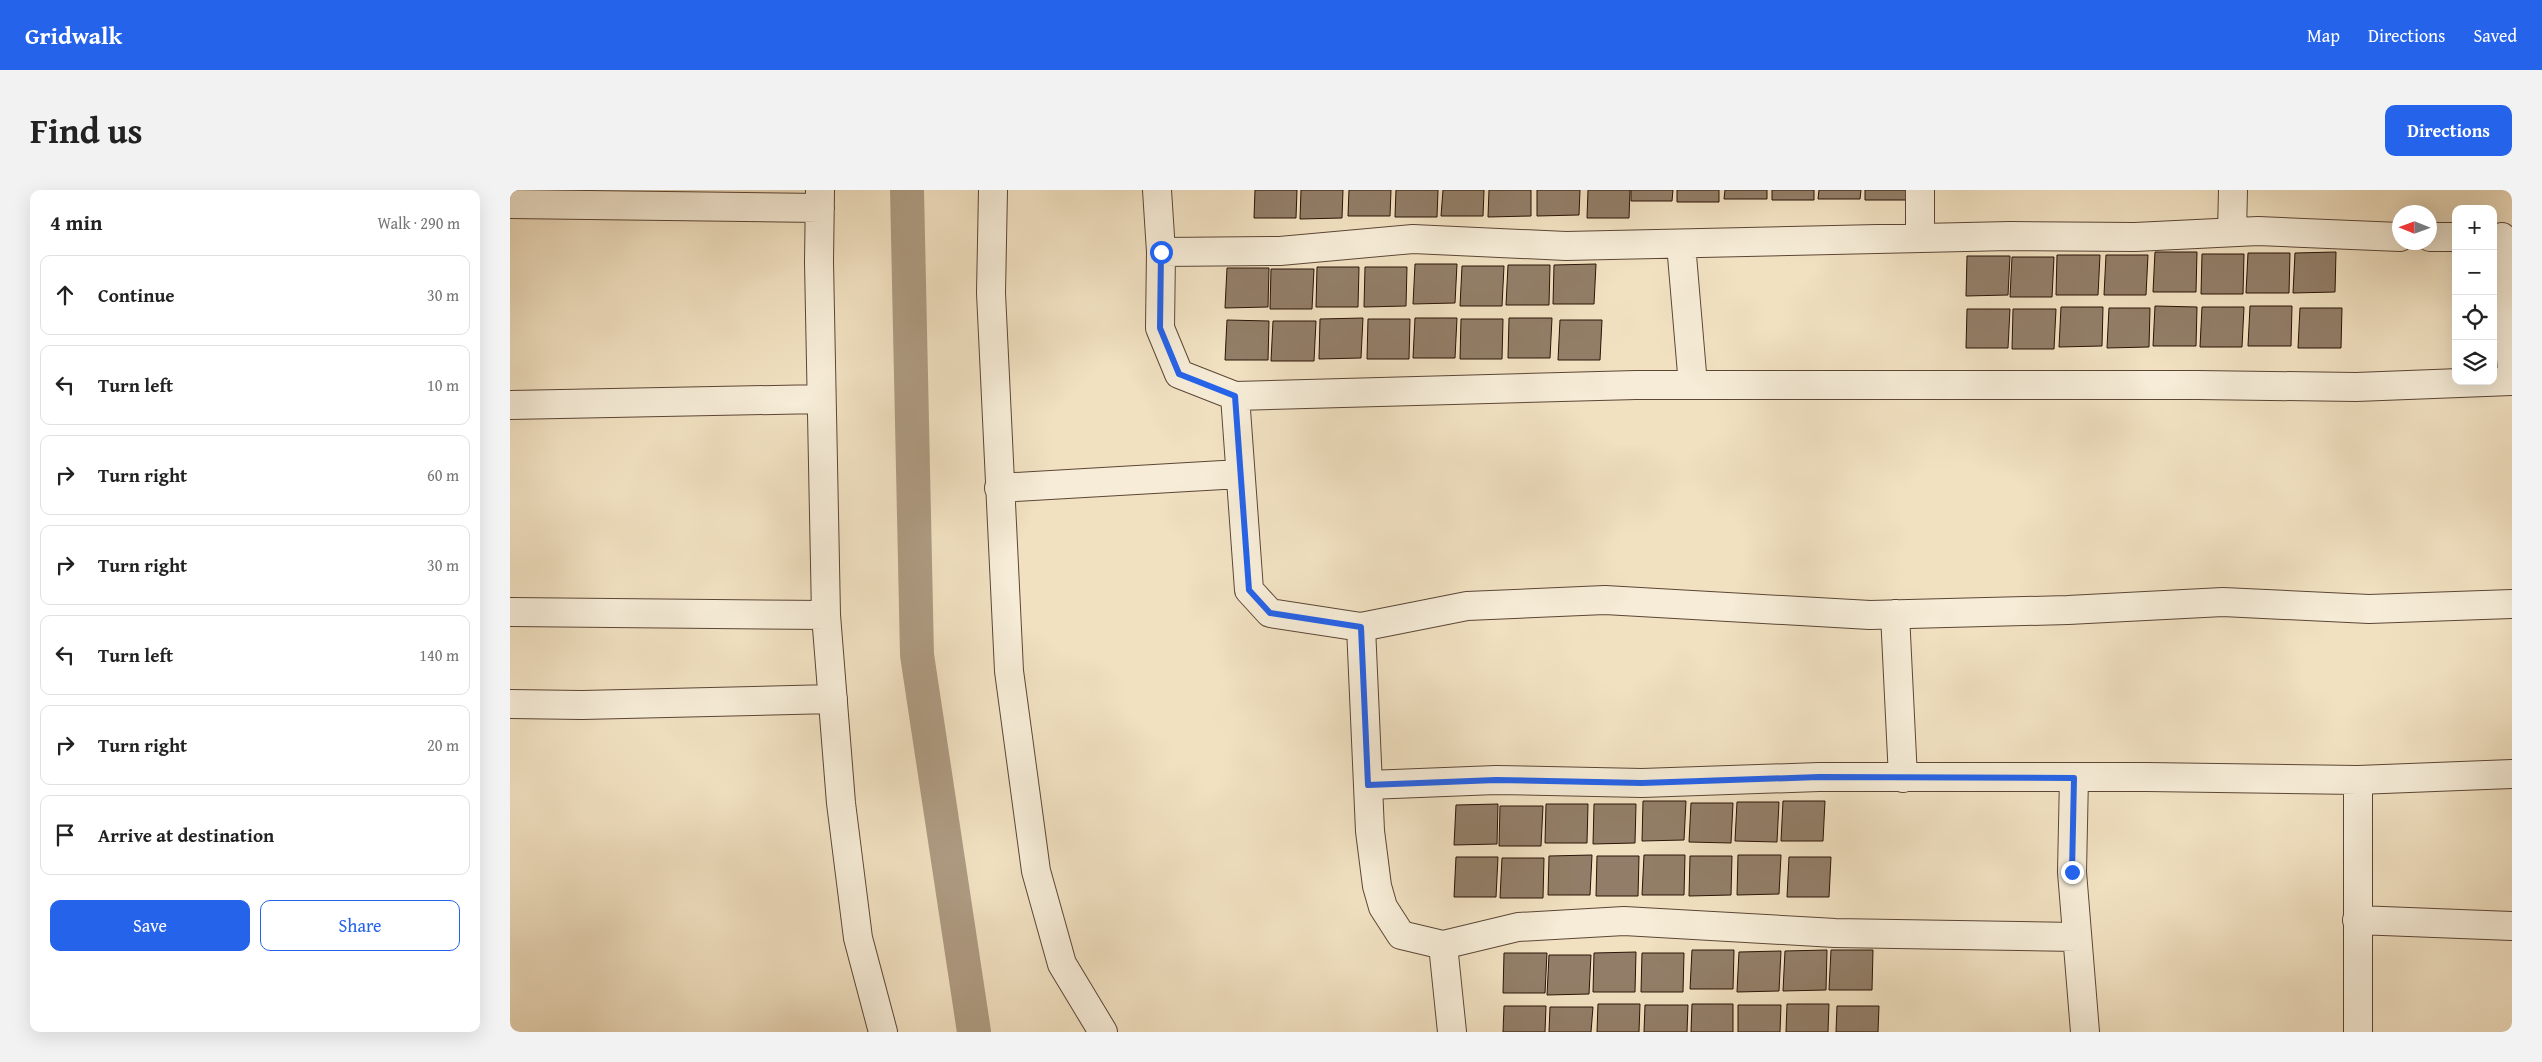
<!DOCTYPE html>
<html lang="en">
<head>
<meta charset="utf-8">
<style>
	body { margin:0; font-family:"Gentium Book Plus",serif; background:#f2f2f2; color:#222 }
	.controls { position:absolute; right:15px; top:15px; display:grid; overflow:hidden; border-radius:10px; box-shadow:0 5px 20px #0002 }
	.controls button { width:45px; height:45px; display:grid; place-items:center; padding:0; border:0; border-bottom:1px solid #e0e0e0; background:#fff; color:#222; font:25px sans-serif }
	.compass { position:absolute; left:1882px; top:15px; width:45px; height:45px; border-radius:50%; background:#fff; box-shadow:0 5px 20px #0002; rotate:271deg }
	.stop { position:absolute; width:15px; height:15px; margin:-11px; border:4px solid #2563eb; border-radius:50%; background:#fff }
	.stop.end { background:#2563eb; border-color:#fff; box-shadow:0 1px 5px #0008 }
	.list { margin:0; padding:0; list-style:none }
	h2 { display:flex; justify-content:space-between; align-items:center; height:65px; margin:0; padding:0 20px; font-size:21px }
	h2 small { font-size:16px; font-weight:400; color:#767676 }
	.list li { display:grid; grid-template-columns:32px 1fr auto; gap:15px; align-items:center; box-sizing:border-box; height:80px; margin:0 10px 10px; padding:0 10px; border:1px solid #e0e0e0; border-radius:10px }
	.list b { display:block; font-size:19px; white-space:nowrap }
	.list em { font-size:16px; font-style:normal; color:#767676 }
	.actions { display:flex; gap:10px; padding:15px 20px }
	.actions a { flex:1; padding:11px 0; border:1px solid #2563eb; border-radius:10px; text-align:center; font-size:18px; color:#2563eb }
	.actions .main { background:#2563eb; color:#fff }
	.icon { flex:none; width:28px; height:28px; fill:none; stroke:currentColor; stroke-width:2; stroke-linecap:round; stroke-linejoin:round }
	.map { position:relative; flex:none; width:2002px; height:842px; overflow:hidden; border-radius:10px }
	header { display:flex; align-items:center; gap:30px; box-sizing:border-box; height:70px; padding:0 25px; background:#2563eb; color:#fff }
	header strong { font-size:24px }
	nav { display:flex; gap:28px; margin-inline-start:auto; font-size:18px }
	.intro { display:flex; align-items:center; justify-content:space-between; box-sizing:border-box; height:120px; padding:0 30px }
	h1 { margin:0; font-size:35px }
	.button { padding:12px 22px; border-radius:10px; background:#2563eb; color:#fff; font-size:18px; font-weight:700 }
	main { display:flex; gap:30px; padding:0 30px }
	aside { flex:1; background:#fff; border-radius:10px; box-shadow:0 5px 20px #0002 }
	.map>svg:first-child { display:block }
</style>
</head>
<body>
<header>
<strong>Gridwalk</strong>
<nav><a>Map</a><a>Directions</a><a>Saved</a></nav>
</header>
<div class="intro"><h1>Find us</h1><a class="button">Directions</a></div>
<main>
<aside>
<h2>4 min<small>Walk · 290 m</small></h2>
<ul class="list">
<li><svg class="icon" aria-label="ahead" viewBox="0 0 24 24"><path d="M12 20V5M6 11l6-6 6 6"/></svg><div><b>Continue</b></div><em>30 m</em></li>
<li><svg class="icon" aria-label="left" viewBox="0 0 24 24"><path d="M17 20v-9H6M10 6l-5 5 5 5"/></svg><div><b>Turn left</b></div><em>10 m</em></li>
<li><svg class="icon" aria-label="right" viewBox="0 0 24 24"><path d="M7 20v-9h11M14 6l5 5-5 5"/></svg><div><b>Turn right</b></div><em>60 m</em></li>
<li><svg class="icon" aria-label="right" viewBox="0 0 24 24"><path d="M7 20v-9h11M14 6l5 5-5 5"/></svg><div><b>Turn right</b></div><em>30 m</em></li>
<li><svg class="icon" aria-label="left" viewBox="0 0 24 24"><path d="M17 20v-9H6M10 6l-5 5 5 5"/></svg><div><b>Turn left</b></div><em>140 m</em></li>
<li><svg class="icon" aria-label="right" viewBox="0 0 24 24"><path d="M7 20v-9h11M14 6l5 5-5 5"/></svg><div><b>Turn right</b></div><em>20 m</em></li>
<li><svg class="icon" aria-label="arrive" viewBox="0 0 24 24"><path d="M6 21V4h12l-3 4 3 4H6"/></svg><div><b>Arrive at destination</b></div></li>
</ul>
<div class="actions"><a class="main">Save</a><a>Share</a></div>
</aside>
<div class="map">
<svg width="2002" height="842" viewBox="0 0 2002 842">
	<rect width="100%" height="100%" fill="#f1e1c1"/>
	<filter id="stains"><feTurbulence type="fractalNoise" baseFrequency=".004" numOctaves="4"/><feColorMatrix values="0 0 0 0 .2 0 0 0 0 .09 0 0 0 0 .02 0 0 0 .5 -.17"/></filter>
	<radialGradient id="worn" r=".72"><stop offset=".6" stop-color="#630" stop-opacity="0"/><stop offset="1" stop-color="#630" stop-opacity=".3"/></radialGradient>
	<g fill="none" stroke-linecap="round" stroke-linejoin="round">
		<path stroke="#ae9b82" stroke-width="34" d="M397,0L407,465L464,842"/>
	</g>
	<path fill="#927e68" stroke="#2b1307" d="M745,0H787L786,28H744Z
		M791,0H833L832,28L790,29Z
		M839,0H881L880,26H838Z
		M886,0H928L927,27H885Z
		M933,0H974L973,26H931Z
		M979,0H1021V26L978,27Z
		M1027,0H1070L1069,25L1027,26Z
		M1078,0H1120L1119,28H1077Z
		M1121,0H1163L1162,11H1121Z
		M1167,0H1209V12H1167Z
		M1215,0H1257V9H1214Z
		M1262,0H1304V10H1262Z
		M1309,0H1351L1350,9H1308Z
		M1355,0H1397V10H1355Z
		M1645,62H1687L1686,102H1643Z
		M1826,62L1825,102L1783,103L1785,63Z
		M1738,63H1780L1779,103H1736Z
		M1692,64H1734L1733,104H1691Z
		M1547,65H1590L1588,105H1546Z
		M1596,65H1638L1636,105H1594Z
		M1457,66H1500L1498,105L1456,106Z
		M1502,67H1544L1542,107H1500Z
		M905,74H947L945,113L903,114Z
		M1086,74L1084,114H1043L1044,75Z
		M998,75H1040L1039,115H996Z
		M952,76H994L992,116H950Z
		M807,77H849L848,117H806Z
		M855,77H897L896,116L854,117Z
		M717,78H759L758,117L715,118Z
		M761,79H804L802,119H760Z
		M1645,116L1687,117L1686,156H1643Z
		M1740,116H1782L1781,156H1738Z
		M1551,117H1593L1592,156L1549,157Z
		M1692,117H1734L1732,157H1690Z
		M1599,118H1640L1639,157L1597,158Z
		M1790,118H1832L1831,158H1788Z
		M1457,119H1500L1498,158H1456Z
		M1503,119H1546L1544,159H1502Z
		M853,128L851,168L809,169L810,129Z
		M905,128H947L945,168H903Z
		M999,128H1042L1040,168H998Z
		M858,129H900L899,169H857Z
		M951,129H993L992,169H950Z
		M717,130L759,131L758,170H715Z
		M1050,130H1092L1090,170H1048Z
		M763,131H806L804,171H761Z
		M1133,611H1176L1174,650L1132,651Z
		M1273,611H1315L1313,651H1271Z
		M1227,612H1269L1267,652L1225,651Z
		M1181,613H1223L1221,653L1179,652Z
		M988,614L987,654L944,655L946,615Z
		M1036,614H1078L1077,653H1035Z
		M1084,614H1126L1125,653L1083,654Z
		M990,616H1033L1031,656H989Z
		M1082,665L1080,705H1038L1039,666Z
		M1134,665H1175L1174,705H1132Z
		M1228,665H1271L1269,704L1227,705Z
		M1087,666H1129L1128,706H1086Z
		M1180,666H1222L1221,705L1179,706Z
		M946,667H988L986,707H944Z
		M1279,667H1321L1319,707H1277Z
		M992,668H1034L1033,708H990Z
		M1182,760H1224L1223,799H1180Z
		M1317,760L1316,800L1273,801L1275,761Z
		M1321,760H1363L1362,800H1319Z
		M1271,761L1269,801L1227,802L1229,762Z
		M1126,762L1125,802H1083L1084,763Z
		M994,763H1037L1035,803H993Z
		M1132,763H1174L1173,802H1131Z
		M1039,765H1081L1079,804L1037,805Z
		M1088,814H1130L1129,842H1087Z
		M1182,814H1223V842H1181Z
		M1277,814H1319L1318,842H1276Z
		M1135,815H1178L1177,842H1134Z
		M1228,815H1271L1270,842H1228Z
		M994,816H1036L1035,842H993Z
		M1327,816H1369L1368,842H1326Z
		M1040,817H1083L1081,842H1039Z"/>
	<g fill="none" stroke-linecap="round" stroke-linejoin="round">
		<g stroke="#5c4636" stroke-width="30">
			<path id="minor" d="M310,0L309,72L316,425L331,613L348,748L373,842
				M483,0L481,103L499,481L526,681L552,774L593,842
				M647,0L651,62L650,138L669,184L725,206L739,400L760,423L851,437L860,641L867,696L873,717L891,745L933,755L942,842
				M1410,0V48
				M0,14L310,18
				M1722,42L1723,0
				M1920,47H1946
				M1992,47L2002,182
				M1171,54L1183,195
				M651,62L770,61L903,49L1056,56L1500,46L1625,47L1748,41L1890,47
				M725,206L1126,195H1688L1846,197L2002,191
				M0,215L311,209
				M489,298L730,284
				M0,422L316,425
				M1385,424L1393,588
				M851,437L957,416L1095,410L1360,425L1558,420L1713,412L1859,419L2002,414
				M0,514L72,515L323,509
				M1564,587L1562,682L1575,842
				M1848,590V842
				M858,595L986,590L1132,593L1309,587H1637L1848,590L2002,584
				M1847,730L2002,736
				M933,755L1008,737L1114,731L1325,743L1567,747"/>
		</g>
		<use href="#minor" stroke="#f6ecd7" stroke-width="28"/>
	</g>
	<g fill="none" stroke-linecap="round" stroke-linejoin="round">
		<path stroke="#2563eb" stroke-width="6" d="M651,62L650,138L669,184L725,206L739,400L760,423L851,437L858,595L986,590L1132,593L1309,587L1564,588L1562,682"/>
	</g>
	<rect width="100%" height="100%" filter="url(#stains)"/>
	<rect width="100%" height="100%" fill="url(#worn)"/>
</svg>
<div class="controls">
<button>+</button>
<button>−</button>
<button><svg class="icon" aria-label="locate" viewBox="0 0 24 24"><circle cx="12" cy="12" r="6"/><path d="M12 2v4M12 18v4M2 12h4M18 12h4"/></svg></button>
<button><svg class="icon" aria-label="layers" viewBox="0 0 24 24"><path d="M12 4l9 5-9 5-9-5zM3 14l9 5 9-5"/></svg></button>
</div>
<svg class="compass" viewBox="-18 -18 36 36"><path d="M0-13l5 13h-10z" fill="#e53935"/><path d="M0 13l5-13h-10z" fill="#767676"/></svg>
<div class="stop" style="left:651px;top:62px"></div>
<div class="stop end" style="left:1562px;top:682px"></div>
</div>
</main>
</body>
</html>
